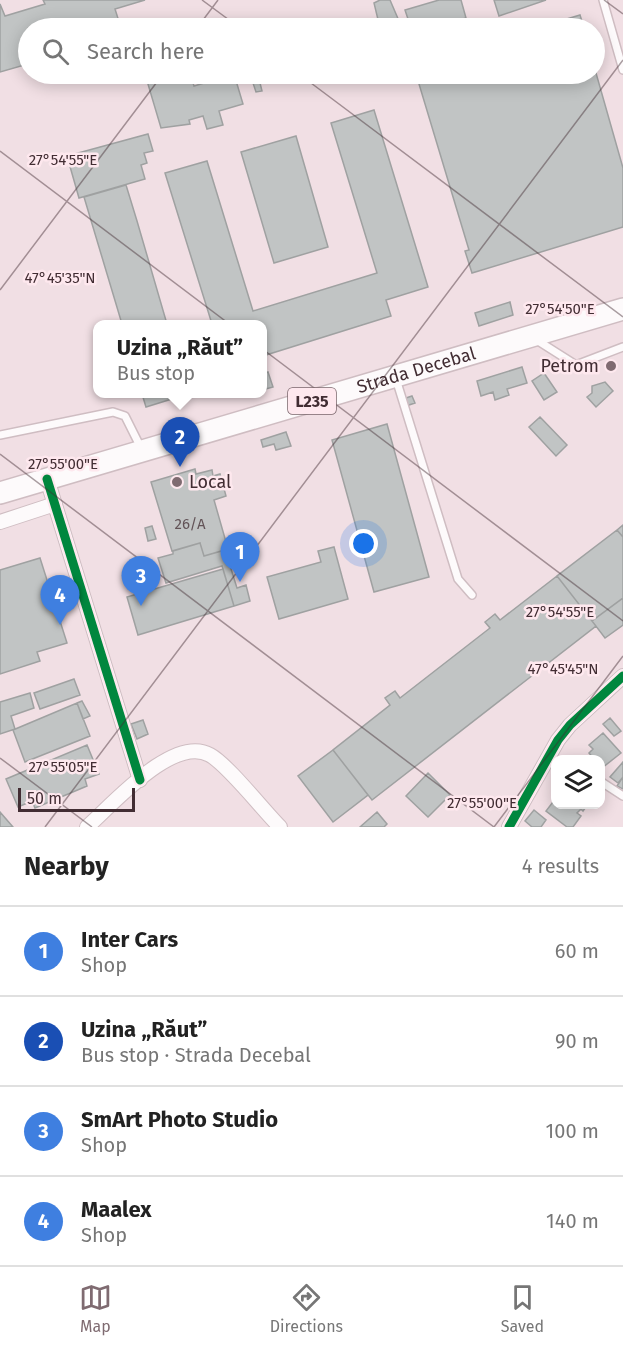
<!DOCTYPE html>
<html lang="en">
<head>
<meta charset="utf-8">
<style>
	body { margin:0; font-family:"Fira Sans",sans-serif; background:#f6f6f6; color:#222 }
	.controls { position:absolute; right:18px; bottom:18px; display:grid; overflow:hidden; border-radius:12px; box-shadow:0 3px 15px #0003 }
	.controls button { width:54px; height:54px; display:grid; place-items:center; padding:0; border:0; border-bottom:2px solid #e0e0e0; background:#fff; color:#222; font:30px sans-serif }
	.scale { position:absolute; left:18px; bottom:15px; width:117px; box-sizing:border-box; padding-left:6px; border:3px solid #422d33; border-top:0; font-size:16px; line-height:21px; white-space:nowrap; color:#422d33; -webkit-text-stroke:4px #fee8ee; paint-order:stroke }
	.you { position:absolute; left:364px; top:544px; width:21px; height:21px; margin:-15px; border:4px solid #fff; border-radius:50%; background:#1a73e8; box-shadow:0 0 0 9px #1a73e833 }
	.badge { display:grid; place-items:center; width:39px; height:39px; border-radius:50%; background:#7f6b71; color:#fff; font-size:20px; font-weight:700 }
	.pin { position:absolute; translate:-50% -50px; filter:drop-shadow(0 2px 3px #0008) }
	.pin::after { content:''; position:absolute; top:32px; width:21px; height:18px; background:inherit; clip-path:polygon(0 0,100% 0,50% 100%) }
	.popup { position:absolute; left:93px; top:320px; width:174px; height:78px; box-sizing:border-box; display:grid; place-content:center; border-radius:12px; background:#fff; filter:drop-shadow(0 2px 4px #0005); font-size:20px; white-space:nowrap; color:#767676 }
	.popup b { font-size:22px; color:#222 }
	.popup::after { content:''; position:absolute; left:50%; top:100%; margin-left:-12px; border:12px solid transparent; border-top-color:#fff }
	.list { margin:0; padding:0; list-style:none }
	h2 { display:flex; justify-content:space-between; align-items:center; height:78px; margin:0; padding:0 24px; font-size:26px }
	h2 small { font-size:20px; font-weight:400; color:#767676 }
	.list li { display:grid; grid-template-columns:39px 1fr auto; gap:18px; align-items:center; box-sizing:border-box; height:90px; padding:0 24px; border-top:2px solid #e0e0e0 }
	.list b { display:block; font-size:22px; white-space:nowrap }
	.list p { margin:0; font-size:20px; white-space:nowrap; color:#767676 }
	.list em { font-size:20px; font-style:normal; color:#767676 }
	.icon { flex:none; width:33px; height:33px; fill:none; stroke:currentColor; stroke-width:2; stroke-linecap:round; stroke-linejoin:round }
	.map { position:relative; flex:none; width:623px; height:827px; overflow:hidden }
	.search { position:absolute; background:#fff; box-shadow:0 3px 15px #0003; left:18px; right:18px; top:18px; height:66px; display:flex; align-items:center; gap:15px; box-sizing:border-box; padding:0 21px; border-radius:33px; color:#767676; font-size:22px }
	.sheet { height:438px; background:#fff }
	nav { display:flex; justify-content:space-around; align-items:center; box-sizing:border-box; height:84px; border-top:2px solid #e0e0e0; background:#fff; font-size:16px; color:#767676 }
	nav a { display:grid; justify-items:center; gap:3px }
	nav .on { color:#7f6b71 }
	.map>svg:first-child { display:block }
</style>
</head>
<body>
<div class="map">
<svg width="623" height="827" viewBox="0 0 623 827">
	<rect width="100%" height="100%" fill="#f1dfe4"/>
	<path fill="#c1c4c4" stroke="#9fa1a1" stroke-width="1.5" d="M43,0H145L115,9L121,28H28V64L0,72V4L5,16L45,4Z
		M380,0H390L402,28H380L374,3Z
		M439,0H461L466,18L433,28H411L405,10Z
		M494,0H546L499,16Z
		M580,15L584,28H537Z
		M300,23L301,28H270L289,24Z
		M594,66L623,168V227L472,273L465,251L469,250L416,74H594Z
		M145,74H174L176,80L191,76L194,86L234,74L243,104L219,111L223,125L207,129L203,116L189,120L190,124L161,128Z
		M250,74H273L274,79L260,83L262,91L256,92Z
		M374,110L428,287L386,300L391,316L266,355L262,342V324H212L165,173L207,161L253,311L377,273L331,123Z
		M148,134L153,151L144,153L147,163L141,165L145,179L79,198L67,156Z
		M296,136L328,247L274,263L241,152Z
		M126,185L137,221L167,324H122L84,197Z
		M510,302L513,315L479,326L475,313Z
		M522,367L527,383L507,389L509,395L495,400L493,392L481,396L477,381Z
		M268,372L273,387L262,390V374Z
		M544,373L557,392L544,400L532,381Z
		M605,382L613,391L596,407L587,397L592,393V386Z
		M142,394H188L146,407Z
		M412,396L415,403L406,406L403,399Z
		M540,417L567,445L556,456L529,427Z
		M387,424L429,577L374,592L332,440Z
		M286,432L291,446L276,450L274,444L263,447L261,440Z
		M195,469L196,474L212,470L213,476L220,474L226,496L214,500L228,549L204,556L200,543L172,551L151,482Z
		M623,525V537L617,530Z
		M152,526L156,539L148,541L145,528Z
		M617,530L623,537V598L592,621L557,576Z
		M200,543L204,556L225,550L237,588L246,585L250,601L234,606L222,566L166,583L158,558L173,554V551Z
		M334,547L348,599L279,619L267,577L321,562L318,551Z
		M40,558L67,643L37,652L40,661L0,674V570Z
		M223,569L234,606L138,635L127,597Z
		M557,576L596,626L372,800L333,750L390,705L385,698L395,691L400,698L490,628L485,622L495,614L500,620Z
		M623,598V625L605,638L592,621Z
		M74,679L80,695L40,709L34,693Z
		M30,693L34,708L11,716L15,729L0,734V702Z
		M82,701L90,716L83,719L77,703Z
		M77,703L90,736L25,762L13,730Z
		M610,718L621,731L614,736L603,724Z
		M143,720L148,734L137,739L131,724Z
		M603,733L621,753L602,768L600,760H595L589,753L593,749L589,745Z
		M87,745L99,774L85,779L87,786L35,808L32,801L18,807L6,779Z
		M333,750L368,795L333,822L298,776Z
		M623,762V777L618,783L610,777Z
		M428,773L450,795L428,817L406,796Z
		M623,777V789L617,786Z
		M556,798V804H588L583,811L581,809L577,813L581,816L573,827H567L546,811Z
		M534,810L546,820L541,827H532L525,821Z
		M0,812L13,827H0Z
		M377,812L387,824L384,827H360Z"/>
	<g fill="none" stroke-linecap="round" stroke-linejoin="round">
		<g stroke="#cfbdc2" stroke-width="10">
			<path id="lane" d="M603,0L623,70
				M535,339L576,365L623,347
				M396,379L458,579L472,595
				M0,435L113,412L125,416L141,448
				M600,781L623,796"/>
		</g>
		<g stroke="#cfbdc2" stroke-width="16">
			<path id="street" d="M47,479L140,780
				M0,522L55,504
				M87,827C113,804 174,734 210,755C228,765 263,810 280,827
				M509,827L558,740L570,725L623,676"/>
		</g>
		<g stroke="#cfbdc2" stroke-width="24">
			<g id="primary">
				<path id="s1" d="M0,493L623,309"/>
			</g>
		</g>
		<use href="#lane" stroke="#fdfafb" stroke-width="7"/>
		<use href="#street" stroke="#fdfafb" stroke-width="14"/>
		<use href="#primary" stroke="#fdfafb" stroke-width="21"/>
		<g stroke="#fee8ee" stroke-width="13">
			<path id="cycleway" d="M47,479L140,780
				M509,827L558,740L570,725L623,676"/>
		</g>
		<use href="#cycleway" stroke="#00873e" stroke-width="9"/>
	</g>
	<path fill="none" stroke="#422d33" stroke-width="1.5" stroke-opacity="0.45" d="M202,0L240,28M604,0L623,14M197,28L218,0M299,74L623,317M0,151L623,621M0,290L163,74M0,454L494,827M0,758L92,827M45,827L623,60M494,827L623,656"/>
	<g fill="#7f6b71" stroke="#fee8ee" stroke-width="2">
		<circle cx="611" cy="366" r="6"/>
		<circle cx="177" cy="482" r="6"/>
	</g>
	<g text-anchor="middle" stroke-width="5" stroke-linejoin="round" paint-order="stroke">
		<g font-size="15" fill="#625357">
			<text x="190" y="529">26/A</text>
		</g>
		<rect fill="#fee8ee" stroke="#7a656b" stroke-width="1.5" x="288" y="388" width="48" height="26" rx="4.5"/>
		<g font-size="16" font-weight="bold" fill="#422d33">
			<text x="312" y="407">L235</text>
		</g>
		<g font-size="18" fill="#422d33" stroke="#fee8ee" text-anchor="end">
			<text x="599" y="372">Petrom</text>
			<text x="189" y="488" text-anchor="start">Local</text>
		</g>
		<g font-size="18" fill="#422d33" stroke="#fee8ee">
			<text dy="6" stroke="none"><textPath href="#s1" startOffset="434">Strada Decebal</textPath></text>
		</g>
	</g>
	<g font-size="15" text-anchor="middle" fill="#422d33" stroke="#fee8ee" stroke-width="5" stroke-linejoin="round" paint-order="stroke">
		<text x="63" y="165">27°54'55"E</text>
		<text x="60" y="283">47°45'35"N</text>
		<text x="560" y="314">27°54'50"E</text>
		<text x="63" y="469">27°55'00"E</text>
		<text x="560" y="617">27°54'55"E</text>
		<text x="563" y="674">47°45'45"N</text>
		<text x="63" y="772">27°55'05"E</text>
		<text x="482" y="808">27°55'00"E</text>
	</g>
</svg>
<div class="controls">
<button><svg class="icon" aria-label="layers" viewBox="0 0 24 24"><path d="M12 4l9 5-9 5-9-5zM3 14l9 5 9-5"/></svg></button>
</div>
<div class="scale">50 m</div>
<div class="you"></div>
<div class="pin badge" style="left:240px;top:582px;background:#3f7fe0">1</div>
<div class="pin badge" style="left:180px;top:467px;background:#1a4fb4">2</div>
<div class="popup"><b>Uzina „Răut”</b>Bus stop</div>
<div class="pin badge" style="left:141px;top:606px;background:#3f7fe0">3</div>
<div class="pin badge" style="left:60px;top:625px;background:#3f7fe0">4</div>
<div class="search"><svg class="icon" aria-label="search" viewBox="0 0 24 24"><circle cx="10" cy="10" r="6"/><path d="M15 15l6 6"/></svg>Search here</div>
</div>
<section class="sheet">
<h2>Nearby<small>4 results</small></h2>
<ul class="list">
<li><span class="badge" style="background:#3f7fe0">1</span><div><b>Inter Cars</b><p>Shop</p></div><em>60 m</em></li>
<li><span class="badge" style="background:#1a4fb4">2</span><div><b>Uzina „Răut”</b><p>Bus stop · Strada Decebal</p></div><em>90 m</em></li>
<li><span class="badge" style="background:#3f7fe0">3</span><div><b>SmArt Photo Studio</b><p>Shop</p></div><em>100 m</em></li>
<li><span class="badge" style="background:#3f7fe0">4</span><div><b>Maalex</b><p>Shop</p></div><em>140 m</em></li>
</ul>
</section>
<nav>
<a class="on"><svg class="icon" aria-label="map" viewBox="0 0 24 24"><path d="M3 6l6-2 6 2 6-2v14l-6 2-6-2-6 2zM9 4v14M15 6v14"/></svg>Map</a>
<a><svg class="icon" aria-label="directions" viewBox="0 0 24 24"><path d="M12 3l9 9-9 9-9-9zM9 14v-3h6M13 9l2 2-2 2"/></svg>Directions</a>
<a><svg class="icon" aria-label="saved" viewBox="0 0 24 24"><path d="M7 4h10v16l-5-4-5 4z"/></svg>Saved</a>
</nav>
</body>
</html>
